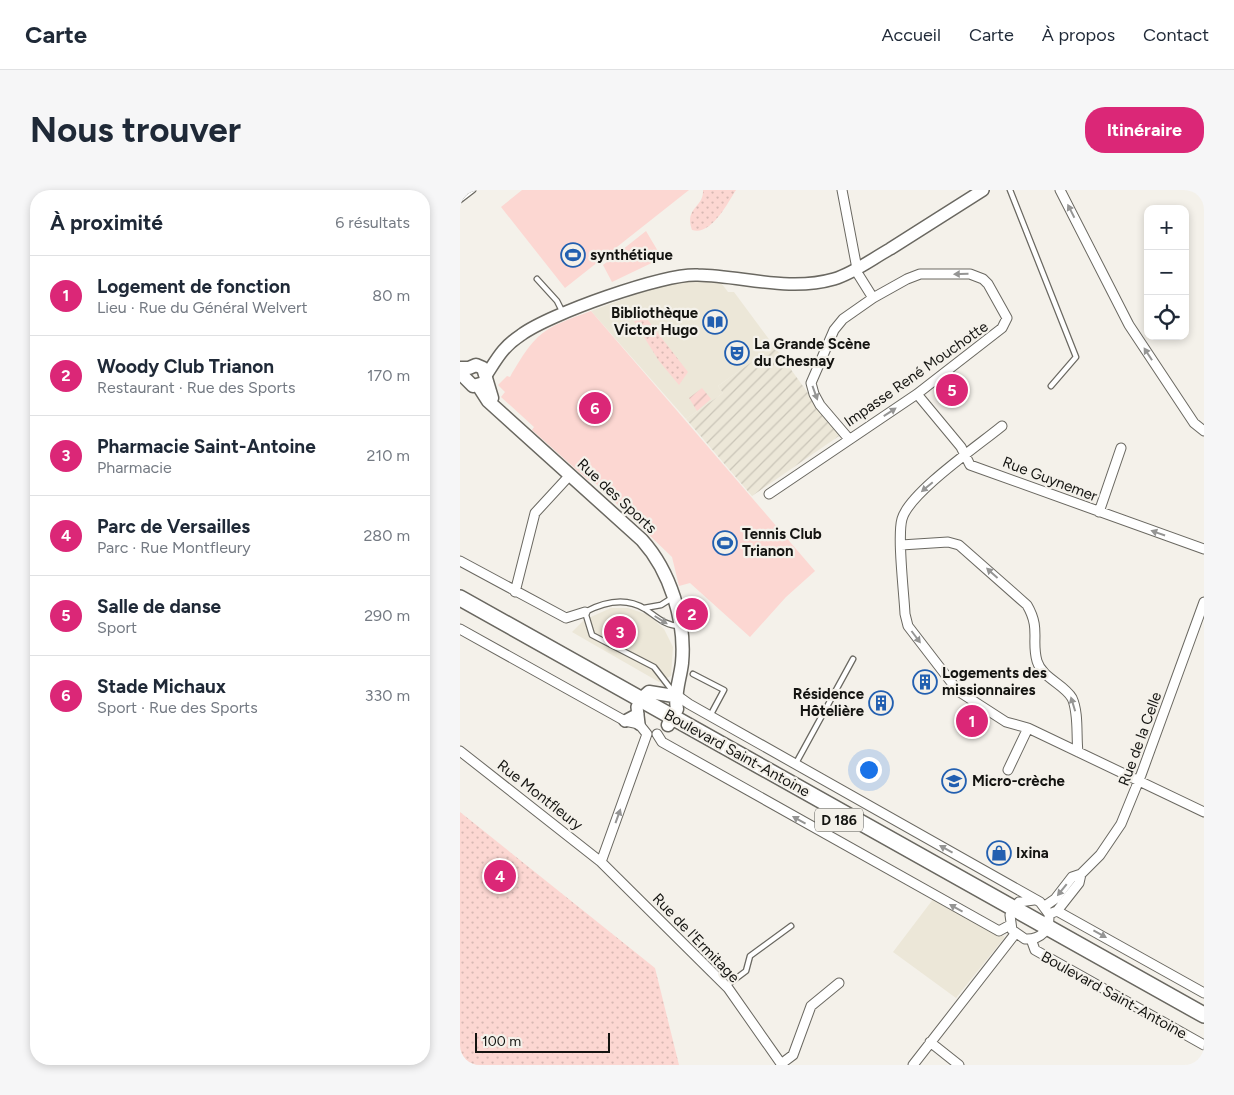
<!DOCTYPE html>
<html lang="fr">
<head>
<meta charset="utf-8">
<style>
	body { margin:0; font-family:Figtree,sans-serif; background:#f6f6f7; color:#1f2937 }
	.controls { position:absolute; right:15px; top:15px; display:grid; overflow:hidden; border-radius:10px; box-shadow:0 2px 8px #0003 }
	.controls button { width:45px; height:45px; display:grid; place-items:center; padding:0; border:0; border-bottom:1px solid #e0e1e3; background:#fff; color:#1f2937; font:25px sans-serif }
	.scale { position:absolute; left:15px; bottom:12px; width:135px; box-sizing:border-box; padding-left:5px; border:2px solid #141411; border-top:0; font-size:14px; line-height:18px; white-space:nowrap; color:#141411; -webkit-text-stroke:4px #f4f1ea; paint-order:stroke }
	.you { position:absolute; left:408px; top:579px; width:18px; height:18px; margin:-12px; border:4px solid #fff; border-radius:50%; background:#1a73e8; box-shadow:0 0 0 8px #1a73e833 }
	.badge { display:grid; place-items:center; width:32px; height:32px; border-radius:50%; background:#db2777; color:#fff; font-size:16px; font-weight:700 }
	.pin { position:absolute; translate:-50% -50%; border:2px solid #fff; box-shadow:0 1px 5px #0006 }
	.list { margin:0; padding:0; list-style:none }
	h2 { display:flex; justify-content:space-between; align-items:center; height:65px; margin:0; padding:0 20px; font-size:21px }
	h2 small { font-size:16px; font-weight:400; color:#747a83 }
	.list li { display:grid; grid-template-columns:32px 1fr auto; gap:15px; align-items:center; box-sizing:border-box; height:80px; padding:0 20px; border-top:1px solid #e0e1e3 }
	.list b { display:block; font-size:19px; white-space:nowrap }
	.list p { margin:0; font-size:16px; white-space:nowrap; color:#747a83 }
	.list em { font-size:16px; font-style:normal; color:#747a83 }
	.icon { flex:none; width:28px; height:28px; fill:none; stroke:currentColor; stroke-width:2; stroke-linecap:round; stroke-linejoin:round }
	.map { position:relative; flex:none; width:744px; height:875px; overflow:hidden; border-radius:20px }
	header { display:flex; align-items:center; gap:30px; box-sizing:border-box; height:70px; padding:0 25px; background:#fff; border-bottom:1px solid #e0e1e3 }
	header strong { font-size:24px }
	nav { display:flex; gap:28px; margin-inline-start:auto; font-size:18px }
	.intro { display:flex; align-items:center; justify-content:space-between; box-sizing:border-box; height:120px; padding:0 30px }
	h1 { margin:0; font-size:35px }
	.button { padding:12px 22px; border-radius:20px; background:#db2777; color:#fff; font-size:18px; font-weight:700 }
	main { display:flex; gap:30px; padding:0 30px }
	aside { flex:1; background:#fff; border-radius:20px; box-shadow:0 2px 8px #0003 }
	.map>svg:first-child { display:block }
</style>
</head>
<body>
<header>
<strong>Carte</strong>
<nav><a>Accueil</a><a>Carte</a><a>À propos</a><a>Contact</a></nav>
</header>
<div class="intro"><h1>Nous trouver</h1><a class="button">Itinéraire</a></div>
<main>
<aside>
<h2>À proximité<small>6 résultats</small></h2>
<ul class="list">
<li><span class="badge">1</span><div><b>Logement de fonction</b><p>Lieu · Rue du Général Welvert</p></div><em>80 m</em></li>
<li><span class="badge">2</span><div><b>Woody Club Trianon</b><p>Restaurant · Rue des Sports</p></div><em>170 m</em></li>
<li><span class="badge">3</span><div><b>Pharmacie Saint-Antoine</b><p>Pharmacie</p></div><em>210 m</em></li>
<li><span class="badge">4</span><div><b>Parc de Versailles</b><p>Parc · Rue Montfleury</p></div><em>280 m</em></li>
<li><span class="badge">5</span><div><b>Salle de danse</b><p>Sport</p></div><em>290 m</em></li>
<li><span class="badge">6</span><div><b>Stade Michaux</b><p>Sport · Rue des Sports</p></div><em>330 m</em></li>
</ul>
</aside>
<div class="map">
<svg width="744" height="875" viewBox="0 0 744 875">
	<defs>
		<pattern id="industrial-furrows" width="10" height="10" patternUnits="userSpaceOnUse" patternTransform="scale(1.25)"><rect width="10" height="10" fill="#ece7d8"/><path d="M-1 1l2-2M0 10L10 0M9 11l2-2" fill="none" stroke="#cac5b8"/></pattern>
		<pattern id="grass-dots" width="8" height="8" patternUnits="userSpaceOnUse" patternTransform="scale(1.25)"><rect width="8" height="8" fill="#fcd7d2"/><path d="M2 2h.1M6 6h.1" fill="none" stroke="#d7b8b3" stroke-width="1.8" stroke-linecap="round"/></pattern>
		<pattern id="garden-furrows" width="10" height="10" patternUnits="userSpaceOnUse" patternTransform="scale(1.25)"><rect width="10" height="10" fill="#fcd7d2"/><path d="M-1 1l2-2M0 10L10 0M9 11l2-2" fill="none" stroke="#d7b8b3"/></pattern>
	</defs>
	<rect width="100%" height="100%" fill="#f4f1ea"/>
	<path fill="#ece7d8" d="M250,90L262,94L268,102H274L314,156L258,196L263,203L226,229L131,121L201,95L217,91Z
		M151,418H168L189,425L204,439L213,457L211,486L199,492L112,442L124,430Z
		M474,708L545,747L496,808L433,762Z"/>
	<path fill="url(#industrial-furrows)" d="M314,156L379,246L292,306L226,229L263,203L258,196Z"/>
	<path fill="url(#grass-dots)" d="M243,0H276C267,14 251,46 232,40C224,17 244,18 243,0Z
		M187,129L228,182L219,195L199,171L174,131Z
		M0,622L195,778L219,875H0Z"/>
	<path fill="url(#garden-furrows)" d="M242,198L251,209L237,221L229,208Z"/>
	<path fill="#fcd7d2" d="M62,0H229L105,98L41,17Z
		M186,41L202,68L152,92L143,75Z
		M131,121L355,381L326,407L290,447L230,393L219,396L212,367L133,291L128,290L72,240L74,237L41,207L45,202L38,195L47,186L50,187C77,141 82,139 131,121Z"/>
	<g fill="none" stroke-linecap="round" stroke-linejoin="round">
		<g stroke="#6a6861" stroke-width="7">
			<path id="service" d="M550,0L616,167L591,196
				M0,10L13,0
				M77,89L97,111L103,123
				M184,418L201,415L212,408
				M233,484L264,500L250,526
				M214,503L194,477L132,445L125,422C144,412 166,407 185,419C197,427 205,436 220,436
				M335,575L393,469
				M266,796L286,781L290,766L331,736"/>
		</g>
		<g stroke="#6a6861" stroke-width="11">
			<path id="minor" d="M382,0L398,84L413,108
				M600,0L669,135L734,233L744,241
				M457,204L501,257L510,275L744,359
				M542,236C519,255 449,303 442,329C437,347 444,402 445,424L448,436L498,501L546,532L568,538L744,622
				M309,304L457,204L542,138L547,128L528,94L523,89L510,84H460L447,89L413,108L383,129L374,140L351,193L354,204L360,215L389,249
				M639,322L661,258
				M441,355L488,352L499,355L567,415C581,439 571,450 577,471C582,488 604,494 612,508C619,523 616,546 618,562
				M0,371L106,428L125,422
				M55,402L75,323L110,285
				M0,439L165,531L179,534L187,544
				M215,504L229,514L580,712L589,724C590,740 581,750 565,749L552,740L550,725L559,712L574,710
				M197,544L202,552L539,741L550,735
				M0,561L141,672L268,798L322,875
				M548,580L568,538
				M141,672L187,544
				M585,716L595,709L612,687L621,684L640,665L661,634L681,585L744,412
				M597,721L744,803
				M592,723L597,721L619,693L621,684
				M571,749L575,760L744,855
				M470,852L499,875
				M321,874L333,865L351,816L379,793
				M453,875L555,744"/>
		</g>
		<g stroke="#6a6861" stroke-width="14">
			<path id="tertiary" d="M27,184C38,167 43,157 61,145C89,124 204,83 238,85C283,86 329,102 374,89C394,83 412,69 430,59C461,39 492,20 523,0
				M165,531L178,524
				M179,534L177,517L181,509"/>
		</g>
		<g stroke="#6a6861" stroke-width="15">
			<path id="secondary" d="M0,178H9L16,175L23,178L32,208
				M0,183L13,196L24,193
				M19,197L28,211L182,350C210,381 226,431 222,473C220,490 214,503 217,519L208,535
				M181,509L189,502L214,506"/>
		</g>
		<g stroke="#6a6861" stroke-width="18">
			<path id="primary" d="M0,408L744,825"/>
		</g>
		<use href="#service" stroke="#fff" stroke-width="4.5"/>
		<use href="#minor" stroke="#fff" stroke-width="9"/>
		<use href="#tertiary" stroke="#fff" stroke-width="11"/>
		<use href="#secondary" stroke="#fff" stroke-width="12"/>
		<use href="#primary" stroke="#fff" stroke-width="15"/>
	</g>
	<defs><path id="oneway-solid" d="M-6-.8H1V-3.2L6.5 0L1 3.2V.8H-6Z" transform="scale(1.25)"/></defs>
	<g fill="#959594">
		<use href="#oneway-solid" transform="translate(611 21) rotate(-117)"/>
		<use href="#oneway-solid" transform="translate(501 84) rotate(179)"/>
		<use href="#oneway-solid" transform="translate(688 164) rotate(-123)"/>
		<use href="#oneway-solid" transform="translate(355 203) rotate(70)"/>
		<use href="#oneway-solid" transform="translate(430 222) rotate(-33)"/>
		<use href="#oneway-solid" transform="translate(467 297) rotate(140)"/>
		<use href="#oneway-solid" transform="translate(698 343) rotate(-161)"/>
		<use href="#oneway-solid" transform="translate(532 383) rotate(-138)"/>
		<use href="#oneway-solid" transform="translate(201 430) rotate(32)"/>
		<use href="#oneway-solid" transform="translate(456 447) rotate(53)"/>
		<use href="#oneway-solid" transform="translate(613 514) rotate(-107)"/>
		<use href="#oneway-solid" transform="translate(158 626) rotate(-70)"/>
		<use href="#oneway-solid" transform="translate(339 630) rotate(-151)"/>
		<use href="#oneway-solid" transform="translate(486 659) rotate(-151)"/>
		<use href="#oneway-solid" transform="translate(602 700) rotate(129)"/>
		<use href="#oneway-solid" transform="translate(496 718) rotate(-151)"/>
		<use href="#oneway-solid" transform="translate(640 744) rotate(29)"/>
	</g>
	<defs>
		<g id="stadium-ring" transform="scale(1.25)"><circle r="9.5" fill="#f4f1ea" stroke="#225fb0" stroke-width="1.5"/><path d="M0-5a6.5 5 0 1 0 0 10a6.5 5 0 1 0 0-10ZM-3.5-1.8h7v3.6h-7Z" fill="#225fb0"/></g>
		<g id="library-ring" transform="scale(1.25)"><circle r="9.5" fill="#f4f1ea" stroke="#225fb0" stroke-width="1.5"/><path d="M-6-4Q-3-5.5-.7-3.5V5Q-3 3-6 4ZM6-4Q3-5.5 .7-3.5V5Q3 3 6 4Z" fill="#225fb0"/></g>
		<g id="theatre-ring" transform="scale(1.25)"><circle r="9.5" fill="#f4f1ea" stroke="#225fb0" stroke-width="1.5"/><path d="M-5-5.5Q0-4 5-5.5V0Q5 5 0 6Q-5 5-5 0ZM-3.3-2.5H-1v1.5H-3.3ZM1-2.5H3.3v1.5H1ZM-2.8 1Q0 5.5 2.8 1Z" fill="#225fb0"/></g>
		<g id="building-ring" transform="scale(1.25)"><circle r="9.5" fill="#f4f1ea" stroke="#225fb0" stroke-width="1.5"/><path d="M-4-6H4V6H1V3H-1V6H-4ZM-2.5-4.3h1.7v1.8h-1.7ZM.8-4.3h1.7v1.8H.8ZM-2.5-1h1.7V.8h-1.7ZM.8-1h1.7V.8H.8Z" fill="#225fb0"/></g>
		<g id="school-ring" transform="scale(1.25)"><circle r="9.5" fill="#f4f1ea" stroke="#225fb0" stroke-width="1.5"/><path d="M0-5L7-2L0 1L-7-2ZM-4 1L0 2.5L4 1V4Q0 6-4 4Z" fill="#225fb0"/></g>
		<g id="shop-ring" transform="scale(1.25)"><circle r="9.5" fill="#f4f1ea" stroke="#225fb0" stroke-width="1.5"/><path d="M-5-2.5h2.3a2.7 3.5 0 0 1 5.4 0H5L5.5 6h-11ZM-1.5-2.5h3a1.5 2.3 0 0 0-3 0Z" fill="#225fb0"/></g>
	</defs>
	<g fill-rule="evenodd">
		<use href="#stadium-ring" x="113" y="65"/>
		<use href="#library-ring" x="255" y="132"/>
		<use href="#theatre-ring" x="277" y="163"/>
		<use href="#stadium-ring" x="265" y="353"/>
		<use href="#building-ring" x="465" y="492"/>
		<use href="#building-ring" x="421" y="513"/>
		<use href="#school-ring" x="494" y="591"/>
		<use href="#shop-ring" x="539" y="663"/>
	</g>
	<g text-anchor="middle" stroke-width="4.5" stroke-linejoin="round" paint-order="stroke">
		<rect fill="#f4f1ea" stroke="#575652" stroke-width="1" x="355" y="618.5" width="48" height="23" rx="4"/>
		<g font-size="14" font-weight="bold" fill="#141411">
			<text x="379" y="635">D 186</text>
		</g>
		<g font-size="15" font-weight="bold" fill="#141411" stroke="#f4f1ea" text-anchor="start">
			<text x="130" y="70">synthétique</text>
			<text x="238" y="128" text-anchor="end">Bibliothèque<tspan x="238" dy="17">Victor Hugo</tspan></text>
			<text x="294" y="159">La Grande Scène<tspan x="294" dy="17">du Chesnay</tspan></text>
			<text x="282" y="349">Tennis Club<tspan x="282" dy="17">Trianon</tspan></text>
			<text x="482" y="488">Logements des<tspan x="482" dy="17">missionnaires</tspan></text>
			<text x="404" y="509" text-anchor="end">Résidence<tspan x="404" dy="17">Hôtelière</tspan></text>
			<text x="512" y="596">Micro-crèche</text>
			<text x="556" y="668">Ixina</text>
		</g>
		<g font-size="15" fill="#141411" stroke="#f4f1ea">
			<text transform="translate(456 184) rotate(-35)" y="5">Impasse René Mouchotte</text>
			<text transform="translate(590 289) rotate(21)" y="5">Rue Guynemer</text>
			<text transform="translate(157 306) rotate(43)" y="5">Rue des Sports</text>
			<text transform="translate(680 549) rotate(-70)" y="5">Rue de la Celle</text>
			<text transform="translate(277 563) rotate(29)" y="5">Boulevard Saint-Antoine</text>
			<text transform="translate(80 605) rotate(38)" y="5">Rue Montfleury</text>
			<text transform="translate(236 748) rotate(46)" y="5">Rue de l'Ermitage</text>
			<text transform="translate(654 805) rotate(29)" y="5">Boulevard Saint-Antoine</text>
		</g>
	</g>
</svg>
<div class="controls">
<button>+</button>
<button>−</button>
<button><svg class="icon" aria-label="locate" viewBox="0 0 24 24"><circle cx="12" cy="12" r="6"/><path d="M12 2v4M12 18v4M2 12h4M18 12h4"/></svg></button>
</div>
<div class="scale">100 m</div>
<div class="you"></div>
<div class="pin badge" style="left:512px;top:531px">1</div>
<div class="pin badge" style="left:232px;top:424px">2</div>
<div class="pin badge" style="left:160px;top:442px">3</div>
<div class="pin badge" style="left:40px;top:686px">4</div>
<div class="pin badge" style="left:492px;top:200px">5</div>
<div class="pin badge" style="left:135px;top:218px">6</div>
</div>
</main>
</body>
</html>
